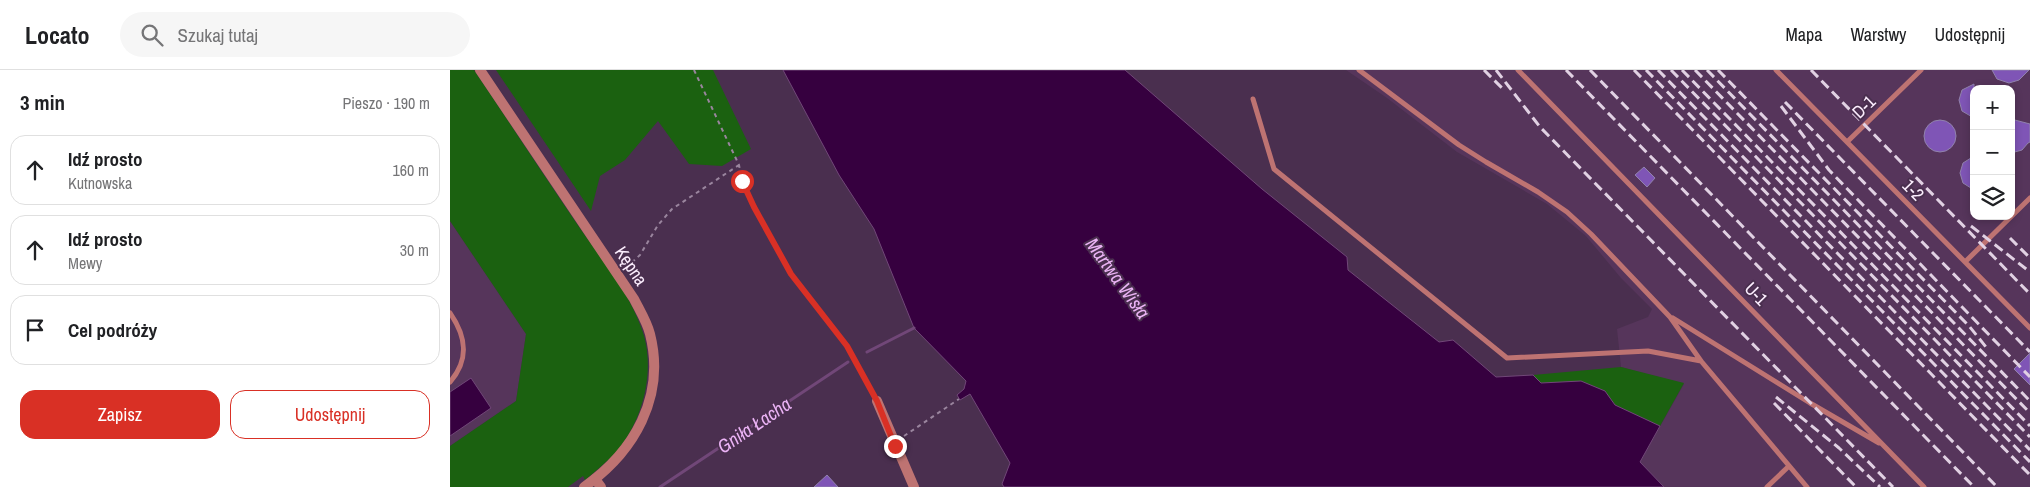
<!DOCTYPE html>
<html lang="pl">
<head>
<meta charset="utf-8">
<style>
	body { margin:0; font-family:"Archivo Narrow",sans-serif; background:#f6f6f6; color:#202124 }
	.controls { position:absolute; right:15px; top:15px; display:grid; overflow:hidden; border-radius:10px; box-shadow:0 2px 8px #0003 }
	.controls button { width:45px; height:45px; display:grid; place-items:center; padding:0; border:0; border-bottom:1px solid #e0e0e0; background:#fff; color:#202124; font:25px sans-serif }
	.stop { position:absolute; width:15px; height:15px; margin:-11px; border:4px solid #d93025; border-radius:50%; background:#fff }
	.stop.end { background:#d93025; border-color:#fff; box-shadow:0 1px 5px #0008 }
	.list { margin:0; padding:0; list-style:none }
	h2 { display:flex; justify-content:space-between; align-items:center; height:65px; margin:0; padding:0 20px; font-size:21px }
	h2 small { font-size:16px; font-weight:400; color:#757577 }
	.list li { display:grid; grid-template-columns:32px 1fr auto; gap:15px; align-items:center; box-sizing:border-box; height:70px; margin:0 10px 10px; padding:0 10px; border:1px solid #e0e0e0; border-radius:15px }
	.list b { display:block; font-size:19px; white-space:nowrap }
	.list p { margin:0; font-size:16px; white-space:nowrap; color:#757577 }
	.list em { font-size:16px; font-style:normal; color:#757577 }
	.actions { display:flex; gap:10px; padding:15px 20px }
	.actions a { flex:1; padding:11px 0; border:1px solid #d93025; border-radius:15px; text-align:center; font-size:18px; color:#d93025 }
	.actions .main { background:#d93025; color:#fff }
	.icon { flex:none; width:28px; height:28px; fill:none; stroke:currentColor; stroke-width:2; stroke-linecap:round; stroke-linejoin:round }
	.map { position:relative; flex:none; width:1580px; height:417px; overflow:hidden }
	header { display:flex; align-items:center; gap:30px; box-sizing:border-box; height:70px; padding:0 25px; background:#fff; border-bottom:1px solid #e0e0e0 }
	header strong { font-size:24px }
	nav { display:flex; gap:28px; margin-inline-start:auto; font-size:18px }
	.search { width:350px; height:45px; background:#f6f6f6; display:flex; align-items:center; gap:12px; box-sizing:border-box; padding:0 18px; border-radius:28px; color:#757577; font-size:19px }
	main { display:flex }
	aside { flex:1; background:#fff }
	.map>svg:first-child { display:block }
</style>
</head>
<body>
<header>
<strong>Locato</strong>
<div class="search"><svg class="icon" aria-label="search" viewBox="0 0 24 24"><circle cx="10" cy="10" r="6"/><path d="M15 15l6 6"/></svg>Szukaj tutaj</div>
<nav><a>Mapa</a><a>Warstwy</a><a>Udostępnij</a></nav>
</header>
<main>
<aside>
<h2>3 min<small>Pieszo · 190 m</small></h2>
<ul class="list">
<li><svg class="icon" aria-label="ahead" viewBox="0 0 24 24"><path d="M12 20V5M6 11l6-6 6 6"/></svg><div><b>Idź prosto</b><p>Kutnowska</p></div><em>160 m</em></li>
<li><svg class="icon" aria-label="ahead" viewBox="0 0 24 24"><path d="M12 20V5M6 11l6-6 6 6"/></svg><div><b>Idź prosto</b><p>Mewy</p></div><em>30 m</em></li>
<li><svg class="icon" aria-label="arrive" viewBox="0 0 24 24"><path d="M6 21V4h12l-3 4 3 4H6"/></svg><div><b>Cel podróży</b></div></li>
</ul>
<div class="actions"><a class="main">Zapisz</a><a>Udostępnij</a></div>
</aside>
<div class="map">
<svg width="1580" height="417" viewBox="0 0 1580 417">
	<rect width="100%" height="100%" fill="#4a2f4f"/>
	<path fill="#56355b" fill-rule="evenodd" d="M896,0H1580V417H1214L1190,392L1234,314L1171,297L1167,259L1198,247L1202,239L1171,208L1136,166L1097,134L1007,82L937,28ZM1524,19H1561V146H1524Z
		M0,151L76,264L66,331L0,376Z"/>
	<path fill="#1b6110" d="M0,0H24C58,50 91,101 125,151C148,185 177,218 191,257C206,295 195,344 171,376C161,389 148,399 135,410L133,406L118,417H0V376L66,331L76,264L0,151Z
		M46,0H263L301,79L272,96L239,94L208,51L175,90L150,106L141,141Z
		M1171,297L1234,313L1210,356L1165,335L1155,321L1131,311L1091,313L1083,305Z"/>
	<path fill="#36003f" stroke="#714778" d="M333,0H675L812,119L897,187L898,200L989,272L1003,270L1046,307L1083,305L1091,313L1131,311L1155,321L1165,335L1210,356L1190,392L1214,417H554L552,414L560,393L520,324L510,330L507,325L514,319L516,311L464,258L424,159L389,105Z
		M21,308L41,338L0,366V322Z"/>
	<g fill="none" stroke-linecap="round" stroke-linejoin="round">
		<path stroke="#714778" stroke-width="3" d="M417,282L464,258
			M210,417L398,292"/>
	</g>
	<path fill="#7f55b6" stroke="#9182ac" d="M1542,0H1579L1569,10L1559,13L1547,9Z
		M1524,14V48L1512,41L1509,30L1512,20Z
		M1561,49L1580,54V72L1578,73L1572,80L1561,83Z
		M1474 66a16 16 0 1 1 32 0a16 16 0 1 1-32 0Z
		M1524,86V120L1513,113L1510,103L1513,93Z
		M1194,97L1205,108L1197,117L1185,105Z
		M1580,283V315L1564,299Z
		M377,405L388,417H364Z"/>
	<g fill="none" stroke-linecap="round" stroke-linejoin="round">
		<path stroke="#9a859e" stroke-width="2" stroke-dasharray="4 4" stroke-linecap="butt" d="M244,0L289,95L292,111L304,137L341,204L397,276L422,322
			M176,198L190,185L208,155L222,139L289,95
			M454,366L509,329"/>
		<path stroke="#be7372" stroke-width="5" d="M909,0L1009,75L1036,92L1088,122L1117,142L1141,164L1220,247L1251,291L1357,417
			M1068,0L1474,417
			M1326,0L1580,258
			M803,29L824,99L1057,288L1198,281L1251,291
			M1397,72L1471,0
			M1515,192L1580,128
			M0,243C16,266 20,289 0,312
			M1223,248L1360,333L1429,373
			M1317,417L1339,396"/>
		<path stroke="#be7372" stroke-width="10" d="M427,331L464,417
			M145,409L151,417"/>
		<path stroke="#be7372" stroke-width="10" d="M30,0L184,229C190,241 197,252 200,264C216,327 184,382 134,417"/>
		<path stroke="#e1d1e3" stroke-width="3" stroke-dasharray="10 5" stroke-linecap="butt" d="M1034,0L1052,18
			M1046,0L1090,57L1443,417
			M1116,0L1524,417
			M1140,0L1547,417
			M1184,0L1580,405
			M1196,0L1580,392
			M1208,0L1580,380
			M1221,0L1580,367
			M1232,0L1580,356
			M1245,0L1580,343
			M1257,0L1580,331
			M1268,0L1519,256L1536,277
			M1361,0L1580,224
			M1335,32L1580,282
			M1331,36L1379,100L1580,307
			M1521,156L1580,202
			M1560,168L1580,188
			M1326,327L1389,378L1430,417
			M1324,333L1406,417"/>
	</g>
	<g fill="none" stroke-linecap="round" stroke-linejoin="round">
		<path stroke="#d93025" stroke-width="6" d="M292,111L304,137L341,204L397,276L427,331L445,376"/>
	</g>
	<g text-anchor="middle" stroke-width="4" stroke-linejoin="round" paint-order="stroke">
		<g font-size="18" fill="#fbedfd" stroke="#4a2f4f">
			<text transform="translate(1414 37) rotate(-44)" y="6">D-1</text>
			<text transform="translate(1463 120) rotate(46)" y="6">1-2</text>
			<text transform="translate(181 196) rotate(56)" y="6">Kępna</text>
			<text transform="translate(1306 224) rotate(46)" y="6">U-1</text>
		</g>
		<g font-size="19" font-style="italic" fill="#ebb3f5" stroke="#4a2f4f">
			<text transform="translate(668 208) rotate(54)" y="7">Martwa Wisła</text>
			<text transform="translate(304 355) rotate(-34)" y="7">Gniła Łacha</text>
		</g>
	</g>
</svg>
<div class="controls">
<button>+</button>
<button>−</button>
<button><svg class="icon" aria-label="layers" viewBox="0 0 24 24"><path d="M12 4l9 5-9 5-9-5zM3 14l9 5 9-5"/></svg></button>
</div>
<div class="stop" style="left:292px;top:111px"></div>
<div class="stop end" style="left:445px;top:376px"></div>
</div>
</main>
</body>
</html>
